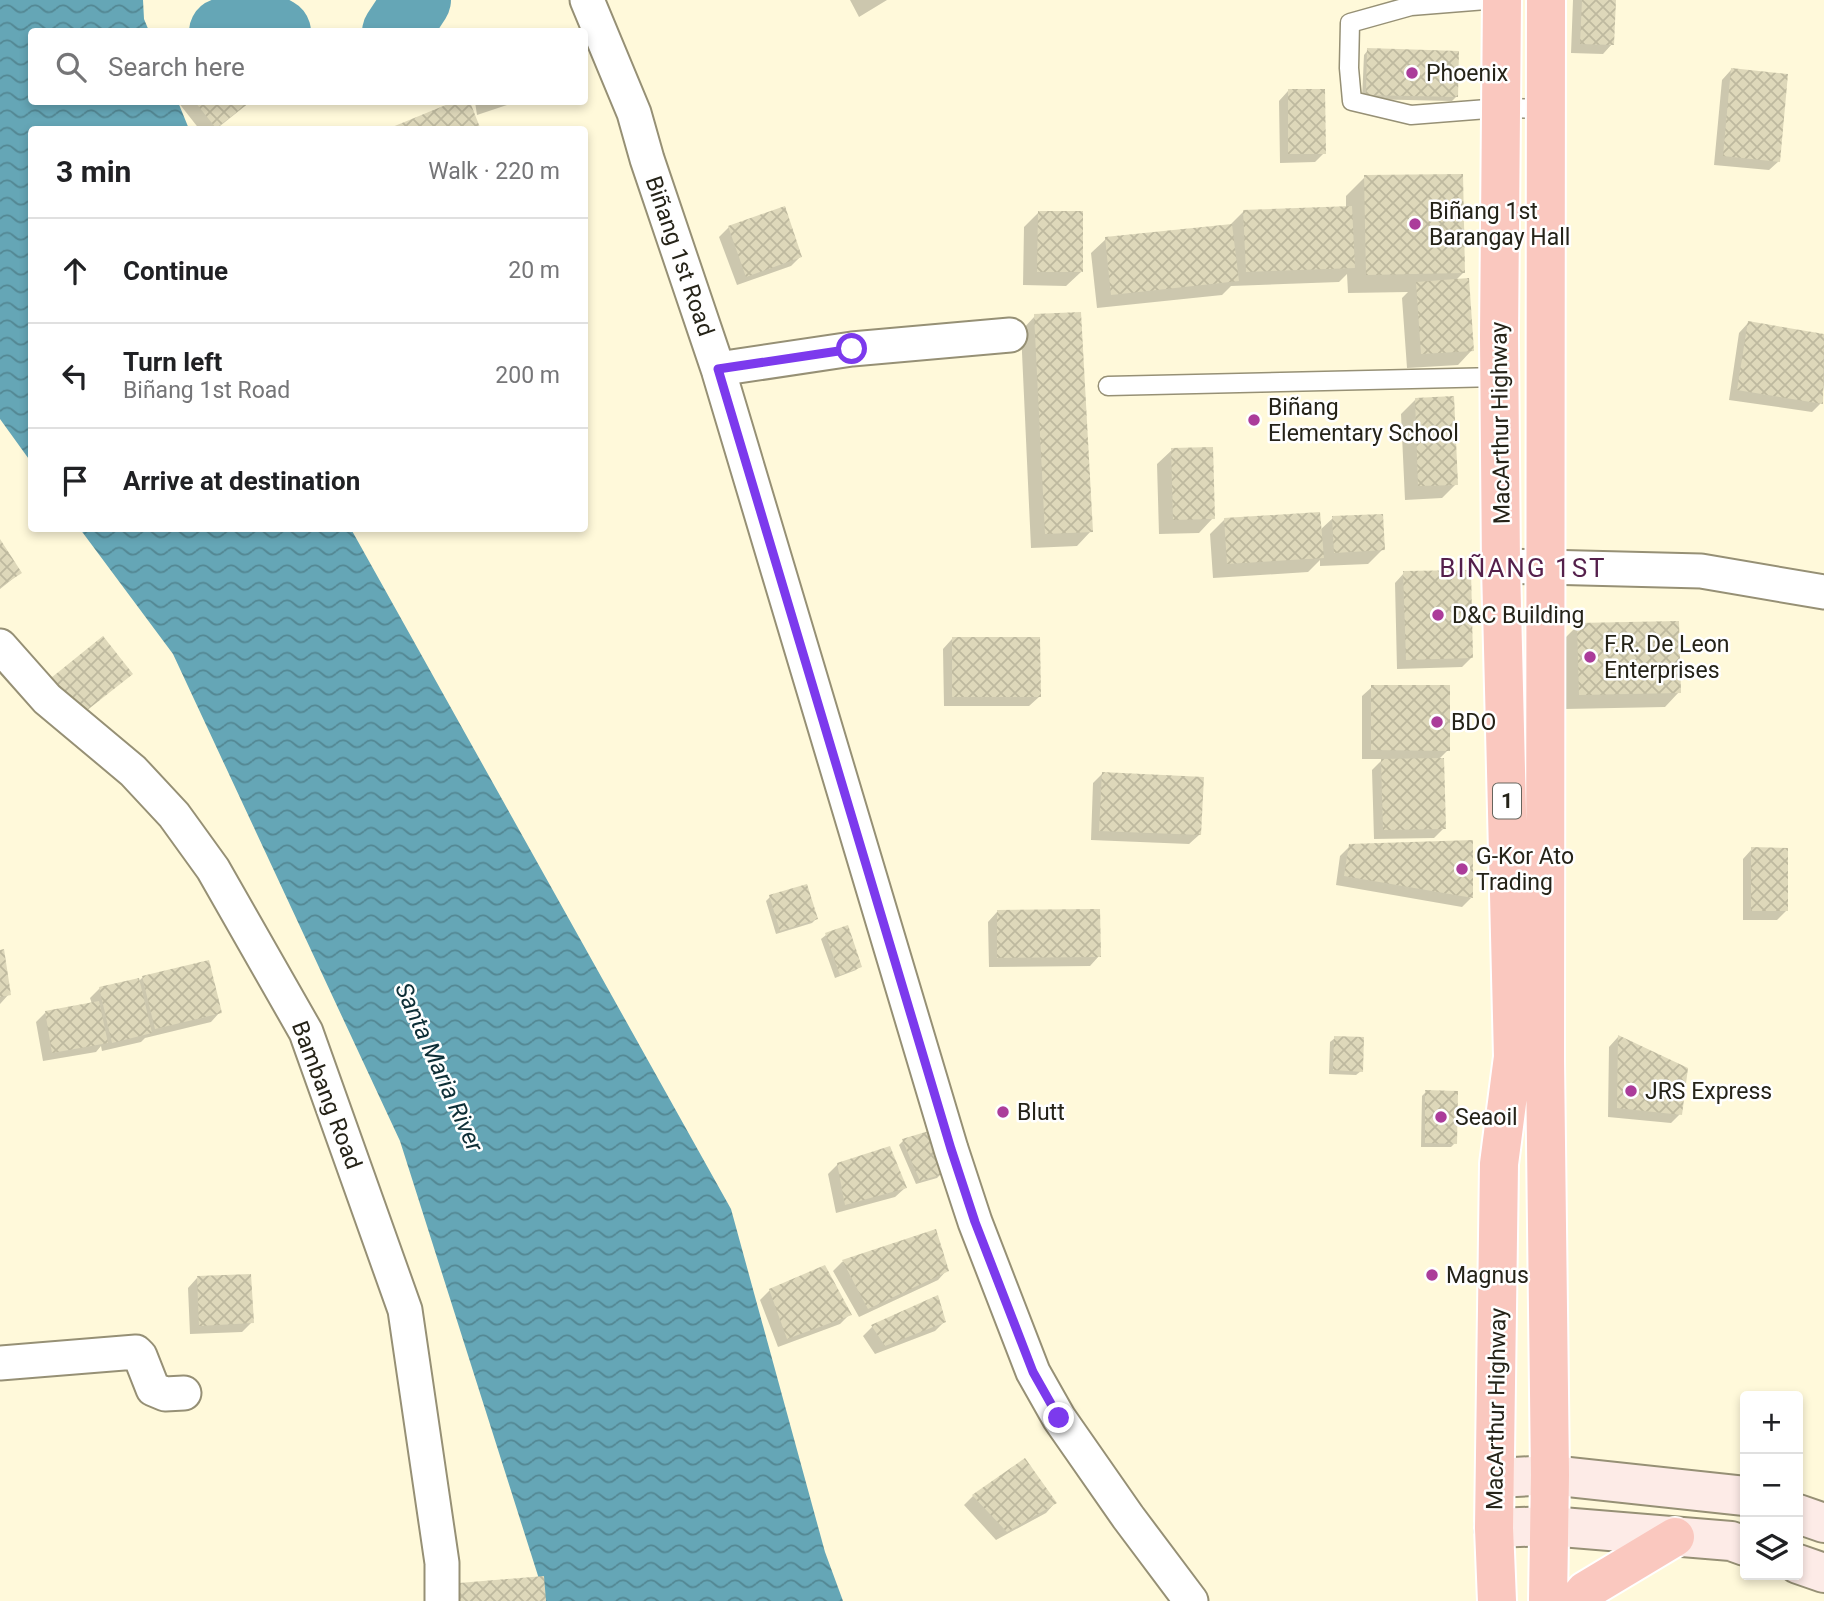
<!DOCTYPE html>
<html lang="en">
<head>
<meta charset="utf-8">
<style>
	body { margin:0; font-family:Roboto,sans-serif; background:#f2f2f2; color:#202124 }
	.controls { position:absolute; right:21px; bottom:21px; display:grid; overflow:hidden; border-radius:7px; box-shadow:0 4px 10px #0003 }
	.controls button { width:63px; height:63px; display:grid; place-items:center; padding:0; border:0; border-bottom:2px solid #e0e0e0; background:#fff; color:#202124; font:35px sans-serif }
	.stop { position:absolute; width:21px; height:21px; margin:-16px; border:5px solid #7c3aed; border-radius:50%; background:#fff }
	.stop.end { background:#7c3aed; border-color:#fff; box-shadow:0 2px 7px #0008 }
	.list { margin:0; padding:0; list-style:none }
	h2 { display:flex; justify-content:space-between; align-items:center; height:91px; margin:0; padding:0 28px; font-size:30px }
	h2 small { font-size:23px; font-weight:400; color:#757577 }
	.list li { display:grid; grid-template-columns:46px 1fr auto; gap:21px; align-items:center; box-sizing:border-box; height:105px; padding:0 28px; border-top:2px solid #e0e0e0 }
	.list b { display:block; font-size:26px; white-space:nowrap }
	.list p { margin:0; font-size:23px; white-space:nowrap; color:#757577 }
	.list em { font-size:23px; font-style:normal; color:#757577 }
	.icon { flex:none; width:38px; height:38px; fill:none; stroke:currentColor; stroke-width:2; stroke-linecap:round; stroke-linejoin:round }
	.map { position:relative; flex:none; width:1824px; height:1601px; overflow:hidden }
	.search { position:absolute; background:#fff; box-shadow:0 4px 10px #0003; left:28px; top:28px; width:560px; height:77px; display:flex; align-items:center; gap:18px; box-sizing:border-box; padding:0 24px; border-radius:7px; color:#757577; font-size:26px }
	.panel { position:absolute; background:#fff; box-shadow:0 4px 10px #0003; left:28px; top:126px; width:560px; height:406px; border-radius:7px }
	.map>svg:first-child { display:block }
</style>
</head>
<body>
<div class="map">
<svg width="1824" height="1601" viewBox="0 0 1824 1601">
	<defs>
		<pattern id="water-waves" width="16" height="10" patternUnits="userSpaceOnUse" patternTransform="scale(1.75)"><rect width="16" height="10" fill="#65a6b6"/><path d="M0 5q4-4 8 0t8 0" fill="none" stroke="#538793"/></pattern>
		<pattern id="building-cross-hatch" width="8" height="8" patternUnits="userSpaceOnUse" patternTransform="scale(1.75)"><rect width="8" height="8" fill="#ded8ba"/><path d="M0 0l8 8M0 8l8-8" fill="none" stroke="#beb99f"/></pattern>
	</defs>
	<rect width="100%" height="100%" fill="#fff9da"/>
	<path fill="url(#water-waves)" d="M0,0H143L144,19L149,31L32,32V102H178L189,129L32,130L31,462L0,419Z
		M80,529H351L731,1209L825,1552L843,1601H546L400,1141L173,654Z"/>
	<path fill="#0003" d="M850,0H887L859,17Z
		M1573,0H1614L1612,44L1603,54L1571,53Z
		M1368,50L1456,97L1452,101L1362,99L1364,55Z
		M1731,70L1779,161L1769,170L1714,165L1722,80Z
		M1288,91L1324,153L1315,162L1280,163L1279,101Z
		M178,102H250L215,130H200Z
		M475,102H516L477,115Z
		M1365,177L1463,273L1455,281L1472,350L1458,365L1407,368L1402,298L1408,292L1348,293L1347,274L1339,282L1231,286L1222,295L1097,308L1091,253L1106,239L1229,226L1244,211L1346,208V196Z
		M1039,212L1081,272L1066,286L1023,285L1024,227Z
		M729,227L800,257L791,266L737,285L719,237Z
		M1035,316L1091,531L1077,546L1031,548L1021,331Z
		M1748,323L1824,335V385L1821,403L1812,412L1729,400L1739,333Z
		M1416,399L1456,484L1442,498L1405,500L1401,414Z
		M1172,450L1213,518L1199,533L1159,534L1157,464Z
		M1333,518L1383,549L1368,564L1320,566V560L1308,572L1213,578L1210,534L1225,519L1320,530Z
		M0,542L20,573L0,589Z
		M1404,573L1471,658L1462,667L1397,669L1395,583Z
		M1578,625L1679,692L1665,707L1565,709L1563,640Z
		M952,639L1039,697L1029,706H944L943,649Z
		M1372,687L1448,750L1438,760L1444,828L1434,838L1374,839L1372,770L1383,759H1362V696Z
		M1102,774L1199,835L1189,844L1091,840L1093,783Z
		M1350,846L1471,898L1462,907L1336,885L1340,856Z
		M1752,849L1786,911L1777,920H1743V859Z
		M770,897L816,919L812,923L776,934L766,901Z
		M997,912L1099,956L1090,966L989,967L988,922Z
		M826,935L860,966L856,970L835,978L821,939Z
		M0,951L9,994L0,1004Z
		M142,978L220,1012L211,1022L145,1038L141,1042L102,1051L101,1046L96,1052L43,1061L36,1022L45,1013L92,1004L90,998L100,988L138,982Z
		M1618,1037L1680,1114L1671,1123L1608,1117L1609,1047Z
		M1335,1038L1361,1071L1356,1075L1329,1074L1330,1042Z
		M1426,1092L1455,1143L1451,1147H1421L1422,1096Z
		M927,1134L941,1174L937,1178L916,1184L899,1145L903,1141Z
		M838,1164L905,1188L895,1197L836,1213L828,1174Z
		M935,1232L947,1270L938,1280L859,1317L833,1271L842,1262Z
		M197,1278L252,1322L242,1332L190,1334L188,1288Z
		M770,1290L849,1315L840,1324L778,1347L760,1300Z
		M937,1298L944,1322L935,1331L875,1354L863,1336L872,1327Z
		M973,1496L1055,1503L1046,1513L996,1540L964,1505Z"/>
	<g fill="none" stroke-linecap="round" stroke-linejoin="round">
		<path stroke="#65a6b6" stroke-width="68" d="M223,32L257,21L277,32
			M396,32L417,0"/>
	</g>
	<path fill="url(#building-cross-hatch)" d="M1582,0H1616L1614,45L1580,44Z
		M1367,48L1459,51L1458,97L1366,95Z
		M1731,68L1788,74L1780,162L1723,156Z
		M1288,89H1325L1326,154H1288Z
		M195,102H250L216,128Z
		M453,102H470L481,130H385Z
		M1463,174L1465,273L1366,275L1364,175Z
		M785,206L802,257L746,277L728,226Z
		M1352,206L1355,268L1246,272L1243,210Z
		M1038,211H1083V272H1037Z
		M1232,224L1239,281L1111,295L1105,237Z
		M1469,278L1474,351L1421,354L1416,282Z
		M1081,312L1093,532L1045,534L1034,314Z
		M1748,321L1824,334L1823,404L1737,390Z
		M1454,396L1458,485L1418,486L1415,398Z
		M1213,447L1215,519L1173,520L1171,448Z
		M1320,512L1324,558L1227,564L1224,518Z
		M1383,514L1385,550L1334,553L1332,516Z
		M0,539L22,573L0,587Z
		M1471,570L1473,658L1406,660L1403,571Z
		M1679,621L1681,693L1579,695L1577,623Z
		M103,636L133,674L81,715L51,678Z
		M952,637H1040L1041,697H952Z
		M1371,685H1450V751L1371,750Z
		M1444,758L1446,829L1383,830L1381,759Z
		M1102,772L1204,777L1201,835L1099,831Z
		M1473,840V898L1344,876L1349,844Z
		M1751,847L1788,848V911H1751Z
		M807,884L818,919L780,931L769,895Z
		M1100,909L1101,957L997,958V910Z
		M848,925L862,967L840,975L825,933Z
		M4,949L11,995L0,997V950Z
		M209,960L222,1013L155,1029L142,976Z
		M139,978L152,1033L112,1043L99,987Z
		M99,1001L108,1043L52,1053L45,1011Z
		M1618,1035L1688,1068L1682,1115L1617,1108Z
		M1334,1036L1364,1037L1363,1072L1333,1070Z
		M1425,1090L1458,1091L1457,1144L1425,1143Z
		M929,1131L943,1174L920,1181L902,1139Z
		M890,1146L907,1188L845,1205L837,1163Z
		M936,1229L949,1271L868,1309L842,1260Z
		M825,1265L852,1315L787,1339L769,1289Z
		M251,1274L254,1323L199,1326L197,1276Z
		M938,1295L946,1322L885,1346L871,1325Z
		M1025,1458L1057,1503L1007,1532L972,1495Z
		M544,1576L546,1601H460L459,1583Z"/>
	<g fill="none" stroke-linecap="round" stroke-linejoin="round">
		<g stroke="#969075" stroke-width="21">
			<path id="service" d="M1486,0L1411,6L1350,23L1349,68L1352,101L1411,115L1500,108L1547,109
				M1108,386L1499,377"/>
		</g>
		<g stroke="#969075" stroke-width="37">
			<path id="minor" d="M587,0L634,113L647,159L718,369L951,1149L975,1222L1033,1372L1059,1418L1128,1517L1191,1601
				M718,369L852,349L1010,335
				M1501,566L1701,571L1824,592
				M0,646L47,699L133,771L174,815L213,869L306,1032L405,1310L442,1563V1601
				M0,1363L136,1352L140,1356L153,1389L165,1394L184,1393"/>
		</g>
		<g stroke="#969075" stroke-width="42">
			<path id="secondary" d="M1497,1478L1550,1475L1745,1496
				M1798,1514L1824,1523
				M1494,1528L1549,1526L1731,1541L1745,1546
				M1798,1564L1824,1573"/>
		</g>
		<g stroke="#fff" stroke-width="42">
			<path id="trunk" d="M1546,0L1545,1061L1550,1475L1548,1601
				M1497,1601L1494,1528L1499,1164L1513,1057L1501,566L1499,337L1502,0
				M1577,1601L1585,1591L1675,1537"/>
		</g>
		<use href="#service" stroke="#fff" stroke-width="18"/>
		<use href="#minor" stroke="#fff" stroke-width="33"/>
		<use href="#secondary" stroke="#fdebe7" stroke-width="38"/>
		<use href="#trunk" stroke="#fac8bf" stroke-width="38"/>
	</g>
	<g fill="none" stroke-linecap="round" stroke-linejoin="round">
		<path stroke="#7c3aed" stroke-width="9" d="M852,349L718,369L951,1149L975,1222L1033,1372L1059,1418"/>
	</g>
	<g fill="#ab3c9a" stroke="#fff" stroke-width="2.5">
		<circle cx="1412" cy="73" r="7"/>
		<circle cx="1415" cy="224" r="7"/>
		<circle cx="1254" cy="420" r="7"/>
		<circle cx="1438" cy="615" r="7"/>
		<circle cx="1590" cy="657" r="7"/>
		<circle cx="1437" cy="722" r="7"/>
		<circle cx="1462" cy="869" r="7"/>
		<circle cx="1631" cy="1091" r="7"/>
		<circle cx="1003" cy="1112" r="7"/>
		<circle cx="1441" cy="1117" r="7"/>
		<circle cx="1432" cy="1275" r="7"/>
	</g>
	<g text-anchor="middle" stroke-width="5" stroke-linejoin="round" paint-order="stroke">
		<rect fill="#fff" stroke="#66655d" stroke-width="2" x="1493" y="783.5" width="28" height="35" rx="5"/>
		<g font-size="21" font-weight="bold" fill="#252318">
			<text x="1507" y="808">1</text>
		</g>
		<g font-size="23" fill="#252318" stroke="#fff" text-anchor="start">
			<text x="1426" y="81">Phoenix</text>
			<text x="1429" y="219">Biñang 1st<tspan x="1429" dy="26">Barangay Hall</tspan></text>
			<text x="1268" y="415">Biñang<tspan x="1268" dy="26">Elementary School</tspan></text>
			<text x="1452" y="623">D&amp;C Building</text>
			<text x="1604" y="652">F.R. De Leon<tspan x="1604" dy="26">Enterprises</tspan></text>
			<text x="1451" y="730">BDO</text>
			<text x="1476" y="864">G-Kor Ato<tspan x="1476" dy="26">Trading</tspan></text>
			<text x="1645" y="1099">JRS Express</text>
			<text x="1017" y="1120">Blutt</text>
			<text x="1455" y="1125">Seaoil</text>
			<text x="1446" y="1283">Magnus</text>
		</g>
		<g font-size="23" fill="#252318" stroke="#fff">
			<text transform="translate(680 256) rotate(71)" y="8">Biñang 1st Road</text>
			<text transform="translate(1500 423) rotate(-91)" y="8">MacArthur Highway</text>
			<text transform="translate(327 1095) rotate(69)" y="8">Bambang Road</text>
			<text transform="translate(1496 1409) rotate(-89)" y="8">MacArthur Highway</text>
		</g>
		<g font-size="24" font-style="italic" fill="#0d2e36" stroke="#fff">
			<text transform="translate(439 1067) rotate(66)" y="8">Santa Maria River</text>
		</g>
		<g font-size="26" letter-spacing="2" fill="#541f4b" stroke="#fff">
			<text x="1523" y="577">BIÑANG 1ST</text>
		</g>
	</g>
</svg>
<div class="controls">
<button>+</button>
<button>−</button>
<button><svg class="icon" aria-label="layers" viewBox="0 0 24 24"><path d="M12 4l9 5-9 5-9-5zM3 14l9 5 9-5"/></svg></button>
</div>
<div class="stop" style="left:852px;top:349px"></div>
<div class="stop end" style="left:1059px;top:1418px"></div>
<div class="search"><svg class="icon" aria-label="search" viewBox="0 0 24 24"><circle cx="10" cy="10" r="6"/><path d="M15 15l6 6"/></svg>Search here</div>
<section class="panel">
<h2>3 min<small>Walk · 220 m</small></h2>
<ul class="list">
<li><svg class="icon" aria-label="ahead" viewBox="0 0 24 24"><path d="M12 20V5M6 11l6-6 6 6"/></svg><div><b>Continue</b></div><em>20 m</em></li>
<li><svg class="icon" aria-label="left" viewBox="0 0 24 24"><path d="M17 20v-9H6M10 6l-5 5 5 5"/></svg><div><b>Turn left</b><p>Biñang 1st Road</p></div><em>200 m</em></li>
<li><svg class="icon" aria-label="arrive" viewBox="0 0 24 24"><path d="M6 21V4h12l-3 4 3 4H6"/></svg><div><b>Arrive at destination</b></div></li>
</ul>
</section>
</div>
</body>
</html>
